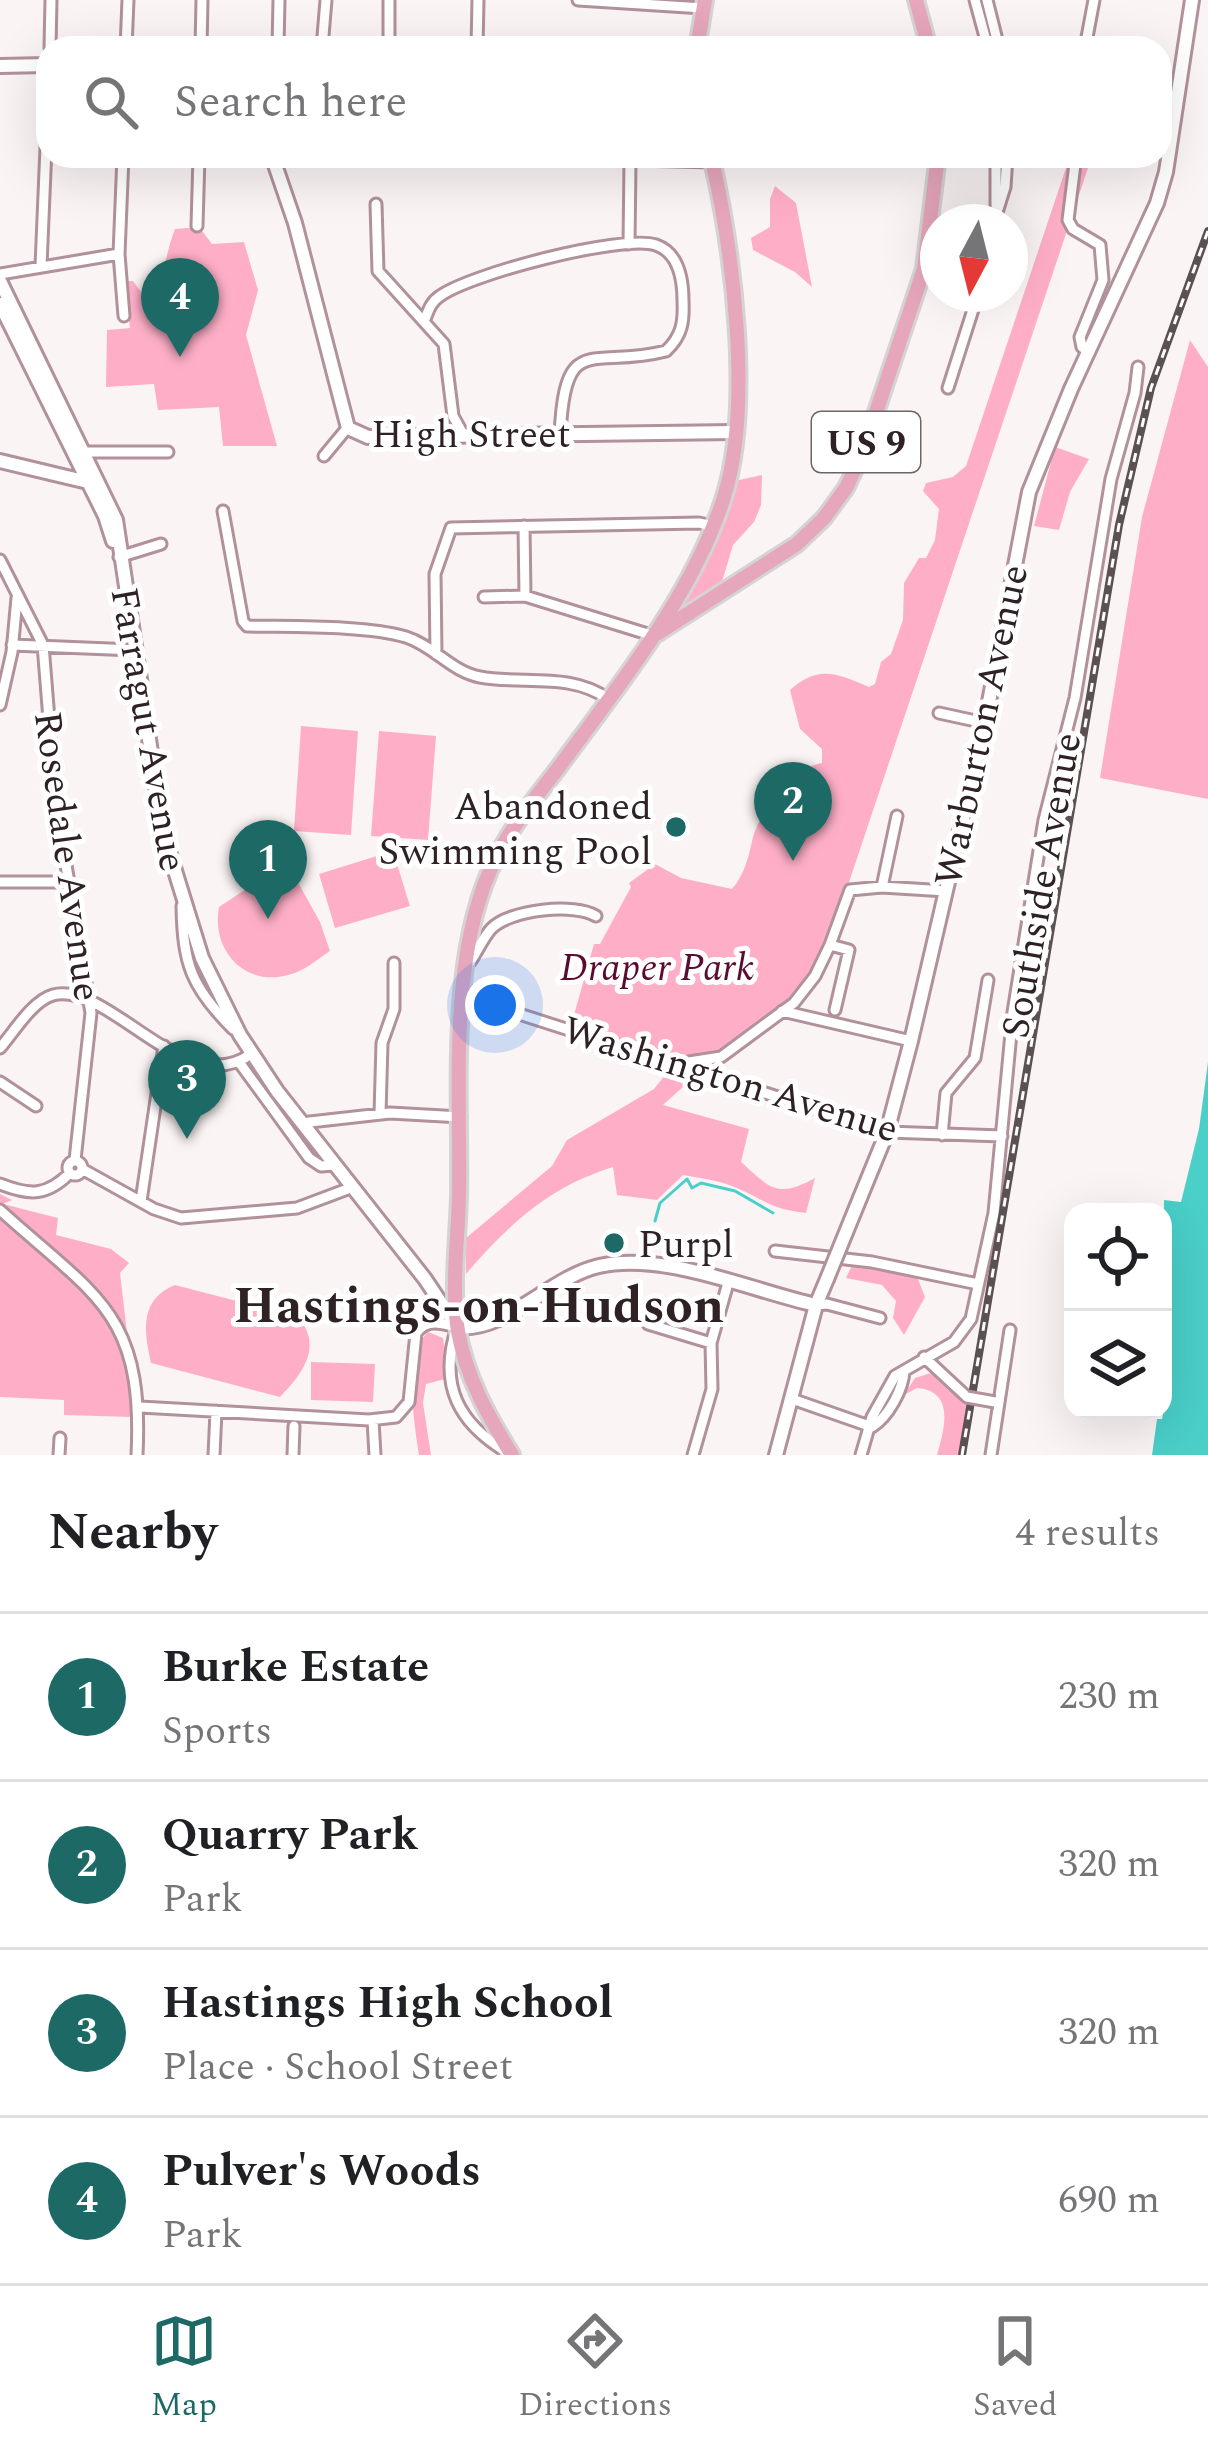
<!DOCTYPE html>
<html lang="en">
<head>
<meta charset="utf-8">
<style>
	body { margin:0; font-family:Spectral,serif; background:#f2f2f2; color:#202124 }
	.controls { position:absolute; right:36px; bottom:36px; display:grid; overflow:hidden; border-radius:24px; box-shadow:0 12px 48px #0002 }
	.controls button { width:108px; height:108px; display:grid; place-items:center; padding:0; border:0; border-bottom:3px solid #e0e0e0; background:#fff; color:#202124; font:60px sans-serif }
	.compass { position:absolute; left:920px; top:204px; width:108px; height:108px; border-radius:50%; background:#fff; box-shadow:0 12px 48px #0002; rotate:187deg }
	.you { position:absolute; left:495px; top:1005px; width:42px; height:42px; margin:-30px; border:9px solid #fff; border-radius:50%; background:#1a73e8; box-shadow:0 0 0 18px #1a73e833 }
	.badge { display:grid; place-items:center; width:78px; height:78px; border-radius:50%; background:#1c6965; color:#fff; font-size:39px; font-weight:700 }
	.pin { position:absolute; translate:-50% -99px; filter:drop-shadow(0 3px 6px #0008) }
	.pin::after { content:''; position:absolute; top:63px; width:42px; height:36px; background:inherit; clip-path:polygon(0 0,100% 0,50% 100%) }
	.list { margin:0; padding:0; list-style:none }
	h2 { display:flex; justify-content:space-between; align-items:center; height:156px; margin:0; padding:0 48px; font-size:51px }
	h2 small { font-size:39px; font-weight:400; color:#757577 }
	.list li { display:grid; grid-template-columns:78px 1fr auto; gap:36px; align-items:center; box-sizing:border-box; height:168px; padding:0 48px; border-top:3px solid #e0e0e0 }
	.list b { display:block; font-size:45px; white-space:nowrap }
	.list p { margin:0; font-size:39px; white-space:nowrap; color:#757577 }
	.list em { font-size:39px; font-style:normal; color:#757577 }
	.icon { flex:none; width:66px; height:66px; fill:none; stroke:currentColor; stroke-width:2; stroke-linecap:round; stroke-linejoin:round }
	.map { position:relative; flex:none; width:1208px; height:1455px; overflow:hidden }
	.search { position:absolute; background:#fff; box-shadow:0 12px 48px #0002; left:36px; right:36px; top:36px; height:132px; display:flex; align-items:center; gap:30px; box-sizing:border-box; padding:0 42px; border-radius:36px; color:#757577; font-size:45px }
	.sheet { height:828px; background:#fff }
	nav { display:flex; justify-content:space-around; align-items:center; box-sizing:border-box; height:168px; border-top:3px solid #e0e0e0; background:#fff; font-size:33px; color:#757577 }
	nav a { display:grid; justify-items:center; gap:6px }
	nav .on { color:#1c6965 }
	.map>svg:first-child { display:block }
</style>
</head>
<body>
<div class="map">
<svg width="1208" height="1455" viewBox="0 0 1208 1455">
	<rect width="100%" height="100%" fill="#fbf4f5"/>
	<path fill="#feafc7" d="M1070,156H1092L828,945L794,998L722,1054L683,1061L575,1024L572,1022L594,944H600L631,887L629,883L655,864L681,878L732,889C745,874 749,855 753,837C760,811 795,767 822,763V749L800,729L790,690C818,665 836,673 869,687L875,684L881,662L891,654L903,620L904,583L919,558H926L935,540L939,509L923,491L926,483L953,477L966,466Z
		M775,186L796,203L812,287L795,272L753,250L751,238L770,227V199Z
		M199,227L212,244L244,242L258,290L246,335L277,446H223L219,407L158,410L154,384L106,387L107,330L130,328L124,281H133L144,296L154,294C165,275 166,251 175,229Z
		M1190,340L1208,367V799L1100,778L1142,517Z
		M1055,447L1089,459L1070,492L1059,530L1034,526Z
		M762,475L761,505L754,522L733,545L721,585L672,615L730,482Z
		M301,726L358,731L351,835L294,831Z
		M379,731L436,736L428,840L371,836Z
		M393,851L410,906L335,928L319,874Z
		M284,864L289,866L320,922L330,951C316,960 305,971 288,975C244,987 211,950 219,907Z
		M670,1069L694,1077L663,1105L749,1129L741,1162C770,1188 777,1199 815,1178L806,1213C768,1209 765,1199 732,1186C717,1180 699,1178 683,1175L657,1200L617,1195L613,1167C549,1187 509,1224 466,1274V1238L552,1166L567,1140L654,1089Z
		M0,1194L12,1200L3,1204L58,1218L56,1235L111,1249L129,1263L120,1273L135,1401L132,1417L64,1415V1400L0,1397Z
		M854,1261L916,1274L925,1297L904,1335L893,1318L896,1301L882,1285L846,1278Z
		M175,1285L298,1317C324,1347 301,1375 280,1397L151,1363C144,1333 139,1299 175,1285Z
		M428,1332L443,1338L449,1378L426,1384L423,1403L431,1455H419C414,1423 403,1355 428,1332Z
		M311,1362L375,1364L373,1402L311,1400Z
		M931,1373L968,1404L960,1455H937C944,1430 956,1391 917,1388L904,1395L915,1378Z"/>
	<path fill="#4acfc9" d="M1208,1062V1455H1152L1157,1419H1162L1164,1409V1200L1181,1202L1199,1129Z"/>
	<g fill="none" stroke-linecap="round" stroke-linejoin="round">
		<path stroke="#4acfc9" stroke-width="3" d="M655,1221L660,1203L687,1179L692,1188L701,1183L735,1191L773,1213"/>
		<g stroke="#b1919a" stroke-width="15">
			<path id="street" d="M578,0L703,8
				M975,0L988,48
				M987,0L999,48
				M50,48L51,0
				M126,48L128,0
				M201,48L202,0
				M278,48L279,0
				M322,48L326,0
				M389,48V0
				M477,48L478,0
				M1085,48L1094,0
				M123,156L119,254L124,316
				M482,156L713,162
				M1076,156L1068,220L1073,229L1100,245L1103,280L1080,337L1082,347L1089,352
				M376,204L378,271L444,344L453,416L464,436
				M996,205V156
				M994,222L1005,187L1007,156
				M197,226L199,156
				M629,244L630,161
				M41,266L48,100
				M0,274L119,254
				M425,319C429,309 431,302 440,296C470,274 622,234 656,245C679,253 683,281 683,301C684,322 682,336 666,351C591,370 565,330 560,435
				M948,388L978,294
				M85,452H168
				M324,456L348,427
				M223,511L243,621L247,626C291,627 367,625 406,637C434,646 452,672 480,677C523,685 571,672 608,699
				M524,526L525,596
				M119,557L161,544
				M0,560L43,645L56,806L91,1013L75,1160
				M484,597L525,596L654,636
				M12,645L134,650
				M436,654L435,574L451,528L699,523L713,526
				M0,705L12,652L17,598
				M939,713L985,723
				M0,882H67
				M882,887L897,816
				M182,906C183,964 191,987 233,1029
				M830,945L849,950L835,1010
				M470,962C477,952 483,938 491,929C510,909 575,903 596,916
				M463,996L887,1132L1002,1136
				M782,1011L911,1041
				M0,1048C14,1032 32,1001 53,995C108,980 185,1102 251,1054
				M239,1062L309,1158L321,1166L334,1165
				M685,1066L689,1062L721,1057L794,1003L815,976L830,945L850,890L882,887L946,891
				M0,1082L36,1106
				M380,1114L382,1043L394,1009V963
				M301,1123L390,1113L461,1117
				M942,1135L946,1093L975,1058L988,980
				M68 1168a7 7 0 1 1 14 0a7 7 0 1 1-14 0Z
				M82,1169L154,1209L181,1218L297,1208L353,1187
				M0,1184C30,1196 47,1196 70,1173
				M141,1201L164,1046
				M0,1210C96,1297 144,1312 137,1455
				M775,1251L872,1262L978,1284
				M816,1305L827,1304L880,1318
				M648,1324L711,1343
				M924,1357L967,1397
				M792,1399L872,1427
				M140,1407L369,1420L396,1417L409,1402L416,1333C427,1318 441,1323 457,1327C438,1385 458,1424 510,1454
				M373,1420L375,1455
				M872,1427C888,1417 903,1390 904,1371
				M59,1455L60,1438
				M214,1455L216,1411
				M293,1455L294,1426
				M693,1455L712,1389L711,1343L728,1283
				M861,1455L872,1417L895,1376L954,1342L971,1319L994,1213L1013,1012L1044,820L1075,698L1111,479L1135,393L1138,367
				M991,1455L1010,1330"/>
		</g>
		<g stroke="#b1919a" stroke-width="18">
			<path id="secondary" d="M0,66L48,65
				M272,156L295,223L348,428L368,437L735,432
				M0,281L116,520L163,832L202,958L240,1035L277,1091L425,1279L457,1327C505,1333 550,1277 599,1266C664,1251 752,1291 816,1305
				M0,304L105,516L113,541
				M0,461L92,483
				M860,1198L887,1132L911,1041L985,723L1029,492L1071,389L1157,203L1166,172L1192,0
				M776,1455L816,1305L827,1279"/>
		</g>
		<g stroke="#d5d3d3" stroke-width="20">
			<path id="primary" d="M916,0L929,48
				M697,48L705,0
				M658,633L797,544L824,518L846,488L862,454L924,269L938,156
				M512,1455C488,1416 466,1377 458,1331C451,1288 458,1239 459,1196C461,1091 447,951 497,856C513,824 537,796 559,767C619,685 693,595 724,497C753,405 733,250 711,156"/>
		</g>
		<use href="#street" stroke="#fff" stroke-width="9"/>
		<use href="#secondary" stroke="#fff" stroke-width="12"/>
		<use href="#primary" stroke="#e6a6bc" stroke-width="14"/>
		<g stroke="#5b5052" stroke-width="8">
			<path id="rail" d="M962,1455L1119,525L1151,388L1208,231"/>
		</g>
		<use href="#rail" stroke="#fff" stroke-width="3" stroke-dasharray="9" stroke-linecap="butt"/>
		<g stroke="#b1919a" stroke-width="15" stroke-linecap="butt">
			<path id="street-bridge" d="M967,1397L995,1402"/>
		</g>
		<g stroke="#b1919a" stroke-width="18" stroke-linecap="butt">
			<path id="secondary-bridge" d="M827,1279L860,1198"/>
		</g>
		<use href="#street-bridge" stroke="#fff" stroke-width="9"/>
		<use href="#secondary-bridge" stroke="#fff" stroke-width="12"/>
	</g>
	<g fill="#1c6965" stroke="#fff" stroke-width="4.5">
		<circle cx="676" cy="827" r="12"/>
		<circle cx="614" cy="1243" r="12"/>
	</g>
	<g text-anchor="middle" stroke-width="10" stroke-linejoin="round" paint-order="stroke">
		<rect fill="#fff" stroke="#6d6466" stroke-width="3" x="812" y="412" width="108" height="60" rx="9"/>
		<g font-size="36" font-weight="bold" fill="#2e2225">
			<text x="866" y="455">US 9</text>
		</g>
		<g font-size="39" fill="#2e2225" stroke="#fff">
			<text x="471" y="447">High Street</text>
			<text transform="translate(980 725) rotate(-78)" y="14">Warburton Avenue</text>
			<text transform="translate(150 729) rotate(80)" y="14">Farragut Avenue</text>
			<text transform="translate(69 856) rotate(82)" y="14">Rosedale Avenue</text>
			<text transform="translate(1040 885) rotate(-80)" y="14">Southside Avenue</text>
			<text transform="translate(731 1078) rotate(17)" y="14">Washington Avenue</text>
		</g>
		<g font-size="39" fill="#2e2225" stroke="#fff" text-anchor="end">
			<text x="652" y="819">Abandoned<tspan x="652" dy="45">Swimming Pool</tspan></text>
			<text x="638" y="1257" text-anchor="start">Purpl</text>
		</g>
		<g font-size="39" font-style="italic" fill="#5c0b30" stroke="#fff">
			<text x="657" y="980">Draper Park</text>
		</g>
		<g font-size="51" font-weight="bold" fill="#2e2225" stroke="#fff">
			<text x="479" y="1322">Hastings-on-Hudson</text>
		</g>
	</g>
</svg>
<div class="controls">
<button><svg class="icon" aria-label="locate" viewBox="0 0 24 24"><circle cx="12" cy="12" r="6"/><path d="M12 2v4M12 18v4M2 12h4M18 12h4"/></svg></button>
<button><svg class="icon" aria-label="layers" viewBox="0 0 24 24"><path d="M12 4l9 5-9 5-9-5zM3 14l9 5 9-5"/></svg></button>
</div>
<svg class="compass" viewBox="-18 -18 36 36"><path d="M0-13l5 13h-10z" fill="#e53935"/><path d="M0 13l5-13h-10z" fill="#757577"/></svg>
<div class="you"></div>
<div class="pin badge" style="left:268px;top:919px">1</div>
<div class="pin badge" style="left:793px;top:861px">2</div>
<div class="pin badge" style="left:187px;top:1139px">3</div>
<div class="pin badge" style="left:180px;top:357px">4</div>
<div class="search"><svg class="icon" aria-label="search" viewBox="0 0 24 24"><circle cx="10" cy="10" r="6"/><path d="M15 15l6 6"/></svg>Search here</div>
</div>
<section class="sheet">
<h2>Nearby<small>4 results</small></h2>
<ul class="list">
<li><span class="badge">1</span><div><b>Burke Estate</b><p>Sports</p></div><em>230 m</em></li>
<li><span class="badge">2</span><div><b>Quarry Park</b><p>Park</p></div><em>320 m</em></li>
<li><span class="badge">3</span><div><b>Hastings High School</b><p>Place · School Street</p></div><em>320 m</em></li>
<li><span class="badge">4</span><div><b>Pulver's Woods</b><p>Park</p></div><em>690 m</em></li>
</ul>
</section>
<nav>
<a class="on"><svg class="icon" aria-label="map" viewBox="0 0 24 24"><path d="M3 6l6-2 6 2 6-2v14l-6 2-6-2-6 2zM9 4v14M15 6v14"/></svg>Map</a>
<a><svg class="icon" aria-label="directions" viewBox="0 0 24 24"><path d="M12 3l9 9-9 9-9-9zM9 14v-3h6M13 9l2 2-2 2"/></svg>Directions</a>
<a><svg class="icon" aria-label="saved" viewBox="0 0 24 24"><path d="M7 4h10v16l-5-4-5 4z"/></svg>Saved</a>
</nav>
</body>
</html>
